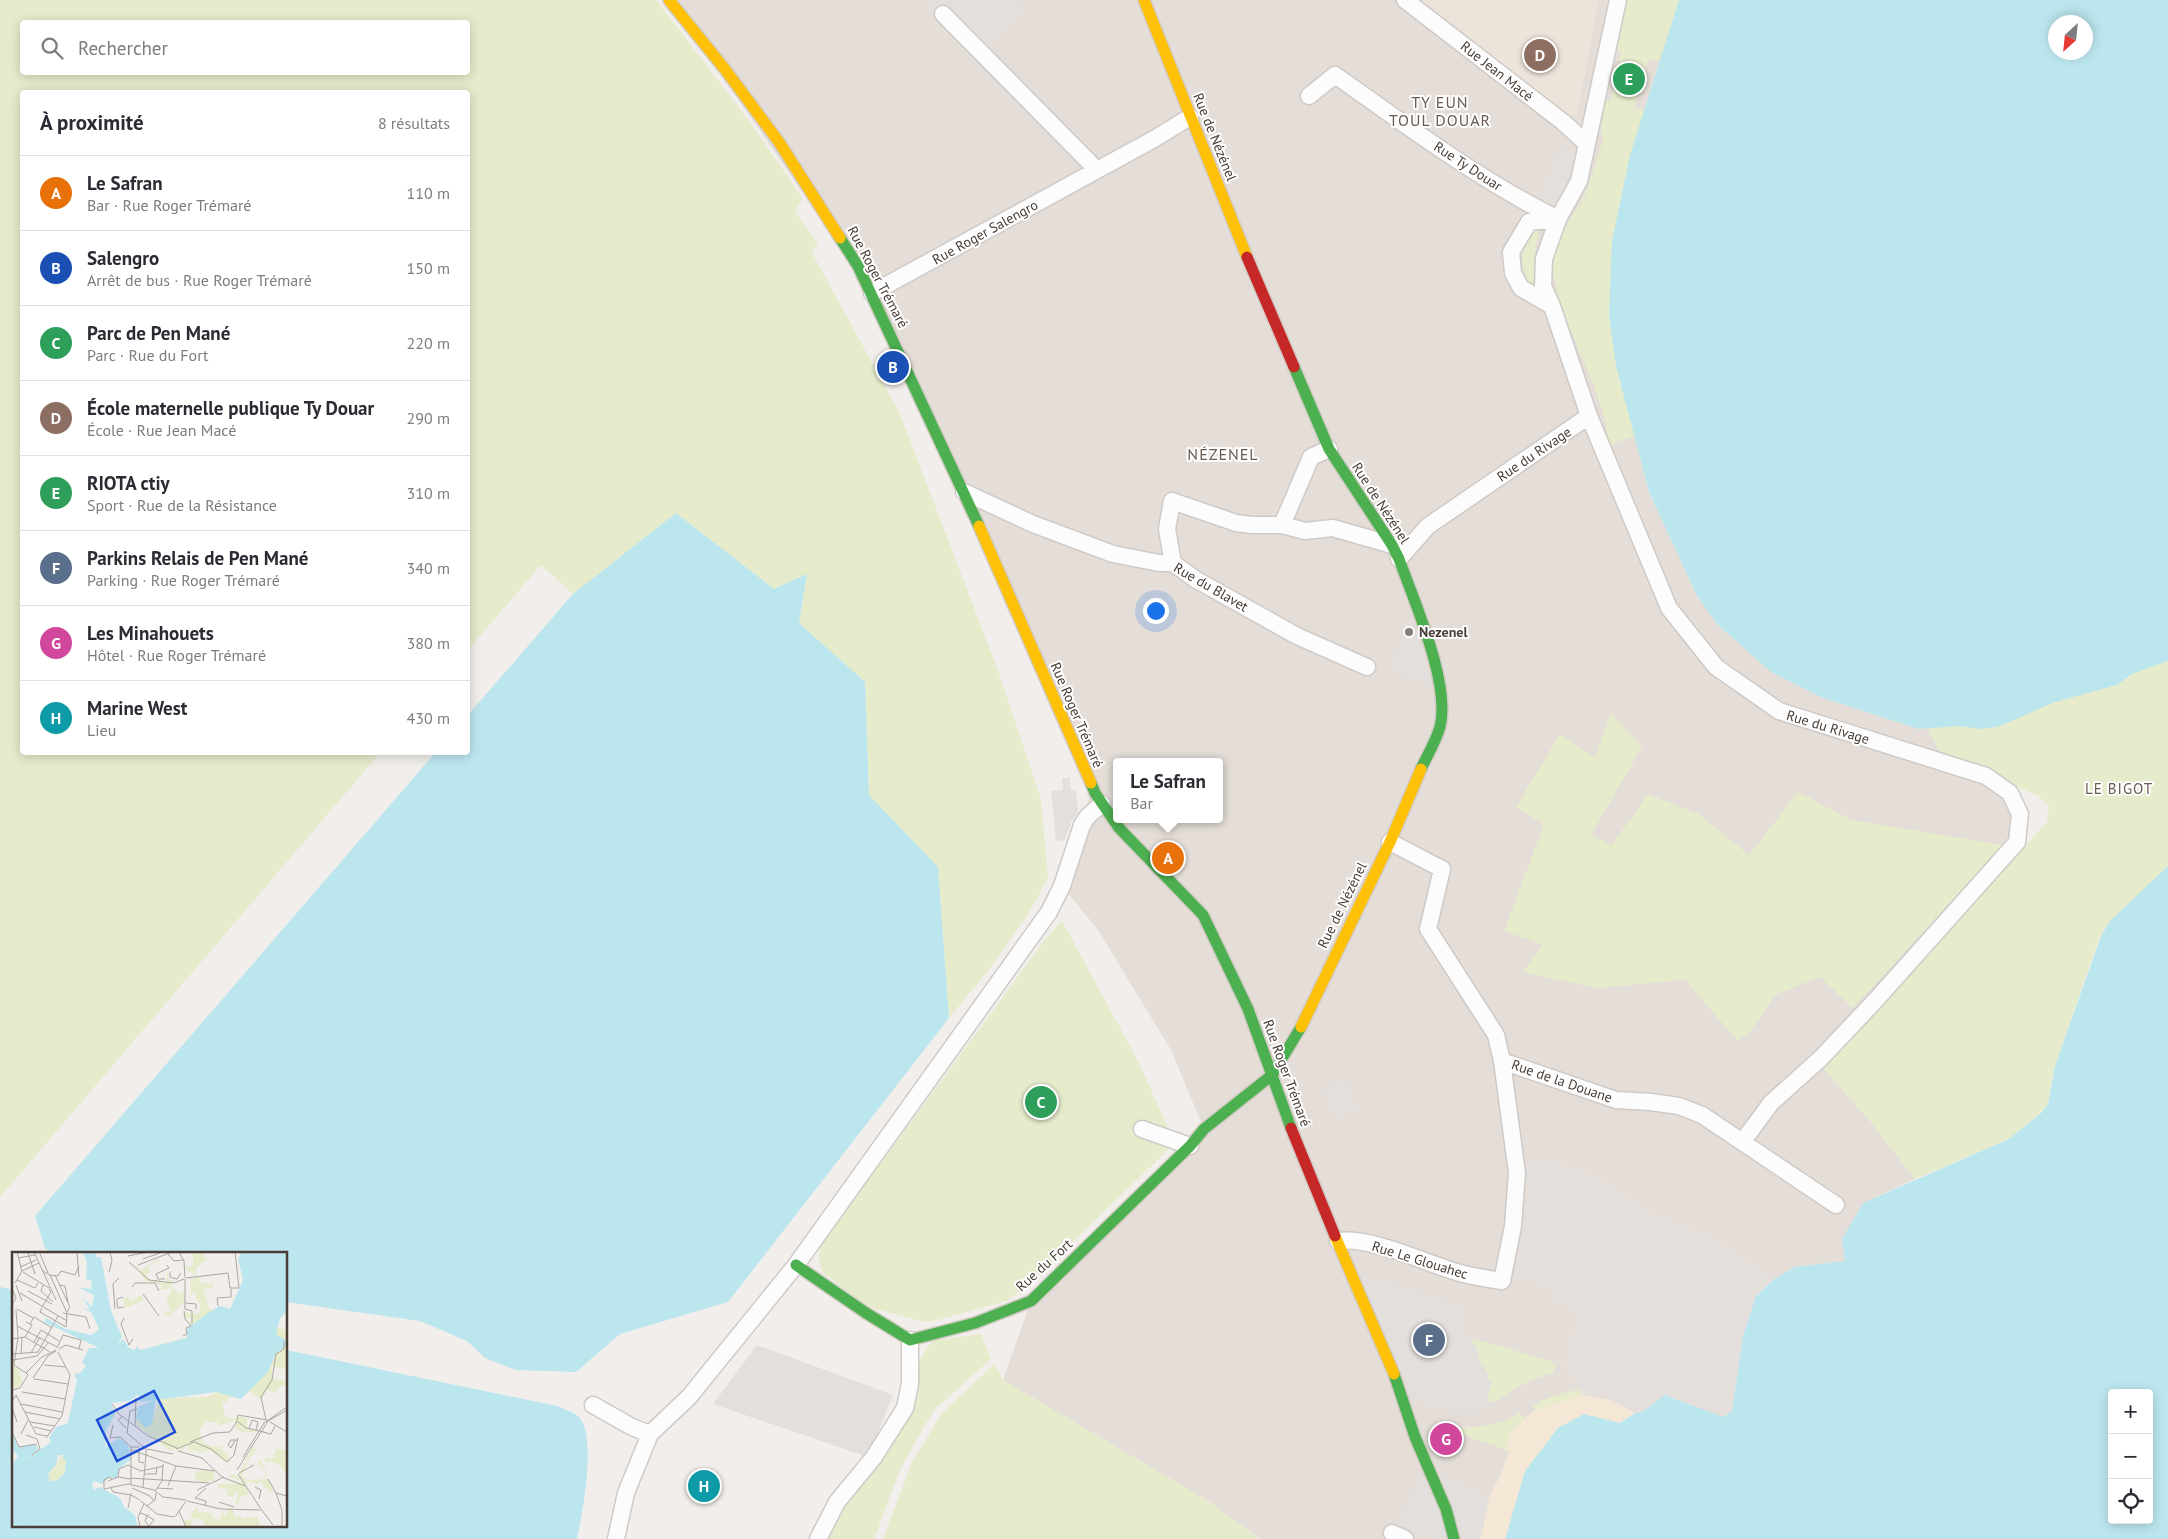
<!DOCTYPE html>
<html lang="fr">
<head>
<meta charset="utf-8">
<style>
	body { margin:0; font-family:"PT Sans",sans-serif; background:#f7f7f7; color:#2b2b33 }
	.controls { position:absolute; right:15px; bottom:15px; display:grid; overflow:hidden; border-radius:5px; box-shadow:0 2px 12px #0003 }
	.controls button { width:45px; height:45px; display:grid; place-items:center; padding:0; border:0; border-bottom:1px solid #e1e1e2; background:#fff; color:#2b2b33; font:25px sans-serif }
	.compass { position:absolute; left:2048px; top:15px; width:45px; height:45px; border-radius:50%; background:#fff; box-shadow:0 2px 12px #0003; rotate:207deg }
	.you { position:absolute; left:1155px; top:610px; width:18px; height:18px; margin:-12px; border:4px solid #fff; border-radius:50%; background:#1a73e8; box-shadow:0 0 0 8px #1a73e833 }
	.badge { display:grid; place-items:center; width:32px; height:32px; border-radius:50%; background:#837b76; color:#fff; font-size:16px; font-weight:700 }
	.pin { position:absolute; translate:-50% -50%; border:2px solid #fff; box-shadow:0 1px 5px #0006 }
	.popup { position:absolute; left:1113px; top:758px; width:110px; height:65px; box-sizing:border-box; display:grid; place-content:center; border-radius:5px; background:#fff; filter:drop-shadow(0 1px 4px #0005); font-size:16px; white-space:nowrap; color:#7c7c81 }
	.popup b { font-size:19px; color:#2b2b33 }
	.popup::after { content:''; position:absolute; left:50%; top:100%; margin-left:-10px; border:10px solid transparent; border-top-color:#fff }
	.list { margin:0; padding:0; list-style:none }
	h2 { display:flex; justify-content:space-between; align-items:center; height:65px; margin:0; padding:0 20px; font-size:21px }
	h2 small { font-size:16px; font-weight:400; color:#7c7c81 }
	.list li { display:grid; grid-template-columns:32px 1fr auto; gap:15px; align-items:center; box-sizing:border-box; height:75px; padding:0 20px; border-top:1px solid #e1e1e2 }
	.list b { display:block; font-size:19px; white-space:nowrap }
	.list p { margin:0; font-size:16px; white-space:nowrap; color:#7c7c81 }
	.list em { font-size:16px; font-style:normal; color:#7c7c81 }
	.icon { flex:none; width:28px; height:28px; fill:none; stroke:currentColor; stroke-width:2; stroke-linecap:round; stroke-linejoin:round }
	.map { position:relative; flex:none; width:2168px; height:1539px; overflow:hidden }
	.search { position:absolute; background:#fff; box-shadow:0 2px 12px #0003; left:20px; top:20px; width:450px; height:55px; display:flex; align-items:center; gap:12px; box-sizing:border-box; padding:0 18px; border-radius:5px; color:#7c7c81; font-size:19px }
	.panel { position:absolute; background:#fff; box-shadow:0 2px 12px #0003; left:20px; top:90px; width:450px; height:665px; border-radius:5px }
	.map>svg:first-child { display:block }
</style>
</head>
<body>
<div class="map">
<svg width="2168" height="1539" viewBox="0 0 2168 1539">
	<rect width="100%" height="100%" fill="#f1eeeb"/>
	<path fill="#e5ded8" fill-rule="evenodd" d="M670,0H1679L1630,155L1649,492L1697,596L1718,624L1928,729L1942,755L2010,793L2017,842L1821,1058L1823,1068L1870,1121L1915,1179L1863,1203L1845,1261L1794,1267L1773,1280L1712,1237L1649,1213L1617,1190L1580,1169L1520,1156L1554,1289L1580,1310L1566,1367L1583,1395L1532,1412L1509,1453L1500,1477L1490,1495L1481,1539H1260L1208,1501L1003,1380L1031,1301L1204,1129L1171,1050L1098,930L1062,886L1092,788L872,293ZM1117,762H1219V819H1117Z"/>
	<path fill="#e5dfdc" d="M1520,1155L1580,1169L1617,1190L1649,1213L1712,1237L1773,1280L1756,1296L1743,1336L1732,1411L1723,1417L1665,1395L1642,1412L1635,1413L1610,1400L1583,1395L1566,1367L1580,1310L1551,1303L1554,1289L1507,1276Z"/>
	<path fill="#ece3da" d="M1420,0H1599L1577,115L1571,117Z"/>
	<path fill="#e5ebcb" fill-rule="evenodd" d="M0,0H656L750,122L803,199L795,211L818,245L811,251L900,414L997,668L1041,799L1048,878L1027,916L988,971L949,1018L938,867L869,795L865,682L799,623L807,575L774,589L676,513L573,594L541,565L468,650V92H22V752L380,753L0,1197ZM22,22H468V72H22Z
		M1627,0H2168V964L2110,921L2100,936L2055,1066L2048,1104L2040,1113L2009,1139L1915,1179L1870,1121L1823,1068L2047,822L2049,807L2039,796L1942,755L1928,729H1919L1823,698L1771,672L1717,624L1697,596L1649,492L1634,436L1612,444L1608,442L1606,422L1594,386L1560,304L1552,270L1554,254L1560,237L1586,193L1599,153L1603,140L1601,127L1606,100L1610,102L1621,52L1616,50ZM2056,22H2086V52H2056ZM1648,60L1660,61L1644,111L1634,108Z
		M1536,229H1539L1535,253L1533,289C1517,266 1520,251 1536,229Z
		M1611,713L1642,747L1591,835L1612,845L1648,794L1698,814L1749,855L1798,792L1852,820L2003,845L1853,1008L1820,977L1775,995L1749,1033L1737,1040L1685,980L1596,988L1523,972L1542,945L1504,931L1544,824L1516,807L1560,734L1595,758Z
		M1062,921L1138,1061L1175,1143L1028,1285L1006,1301L938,1320L925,1322L869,1307L823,1273L819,1262L820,1246L1044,941Z
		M981,1334L991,1359L936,1408L924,1426L900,1470L874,1539H824L845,1496L911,1412L919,1361L932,1341Z
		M1473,1338L1556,1363L1553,1373L1531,1380L1491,1403L1487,1399L1488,1379L1472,1343Z
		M995,1364L1003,1380L1208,1501L1260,1539H883L912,1462L943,1412Z
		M1580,1390L1583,1395L1536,1411L1533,1406C1549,1396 1562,1392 1580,1390Z
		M1520,1413L1525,1419L1508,1435L1509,1451L1449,1430L1451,1428C1480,1427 1493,1427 1520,1413Z"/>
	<path fill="#f5e7d6" d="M1583,1395L1610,1400L1635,1413L1604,1434L1529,1539H1481L1490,1495L1500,1477L1509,1453L1508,1435L1532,1412Z"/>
	<path fill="#e3dfdc" d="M932,0H1016L1025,12L976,59L925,8Z
		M1560,149L1585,155L1564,208L1541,198Z
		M1416,633L1431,684L1391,670L1403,635L1410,640Z
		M1062,778H1070L1071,790H1076L1078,813L1071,822L1065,840L1056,841L1051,791L1063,790Z
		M1346,1082L1357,1111L1336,1117L1323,1087Z
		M1358,1274L1460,1306L1465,1335L1473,1338L1472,1343L1476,1344L1475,1349L1479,1351L1477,1357L1481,1359L1480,1364L1486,1367L1485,1372L1489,1374L1488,1379L1493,1381L1487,1398L1492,1406L1480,1410L1457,1411L1427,1405L1413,1398Z
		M757,1345L893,1395L868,1457L713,1404Z
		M1425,1468L1488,1497L1480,1539H1428L1398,1522Z"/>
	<path fill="#bce6ee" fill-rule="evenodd" d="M1679,0H2168V661L2132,674L2117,685L2055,702L2000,726L1983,729L1959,726L1919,729L1823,698L1771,672L1717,624L1697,596L1649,492L1616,366L1609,315L1612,241L1630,155ZM2056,22H2086V52H2056Z
		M676,513L774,589L807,574L799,623L865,682L869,795L938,867L949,1018L728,1302L620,1334L576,1372L516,1370L485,1358L467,1341L420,1321L286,1302V1253H50L45,1248L35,1216L435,753L468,752V715L573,594Z
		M2168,866V1539H1505L1525,1471L1558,1428L1584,1414L1620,1423L1635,1413L1642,1412L1665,1395L1723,1417L1732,1411L1743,1336L1756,1296L1773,1280L1794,1267L1845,1261L1842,1239L1863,1203L2009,1139L2041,1113L2048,1104L2055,1066L2101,936L2110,921ZM2112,1393H2149V1520H2112Z
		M0,1287L14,1290V1525H286V1350L557,1406C563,1409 573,1412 578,1416C598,1435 582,1514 577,1539H0Z"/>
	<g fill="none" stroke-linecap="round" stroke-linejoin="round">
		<g stroke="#cecac7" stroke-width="19">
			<path id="street" d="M1405,0L1563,122L1587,144
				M1618,0L1579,181L1558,219L1544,259L1543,286L1552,306L1589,416L1669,608L1716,667L1779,711L1986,776L2010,793L2020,814L2017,842L1874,1002L1821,1058L1771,1103L1743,1141
				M943,14L1097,170
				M1309,96L1335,75C1407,126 1478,179 1558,219
				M872,293L1154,139L1190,117
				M1552,306L1521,288L1513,273L1511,252L1529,222L1558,219
				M964,492L1033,524L1113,554L1159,563H1173L1195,579L1297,636L1367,667
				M1282,525L1311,457L1329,449
				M1399,559L1428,526L1589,416
				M1173,563L1167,529L1172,501L1236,523L1252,525H1282L1305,531L1333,528L1392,545
				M1502,1061L1616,1100L1651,1102L1679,1106L1702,1115L1836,1205
				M1142,1129L1190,1146
				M1338,1241C1371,1236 1427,1264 1460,1273C1474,1277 1488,1279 1502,1281L1513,1226L1517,1173L1502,1061L1496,1035L1428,929L1442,869L1390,842
				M593,1405L632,1427L650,1434
				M1392,1533L1405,1539
				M616,1539L626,1493L650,1434L689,1397L796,1265L1049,912L1062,886L1082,825L1088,816L1102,804
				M818,1539L837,1502L874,1457L905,1408L910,1384V1340"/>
		</g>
		<g stroke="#d2cbc3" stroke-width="14">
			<path id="fast" d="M840,238L858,266L979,526
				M1294,367L1329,449L1392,545L1399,559C1414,601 1451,684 1440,727C1436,741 1427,756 1421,769
				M1091,783L1095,793L1119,828L1203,915L1248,1009L1291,1128
				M796,1265L866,1313L910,1340L975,1323L1031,1301L1190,1146L1204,1129L1272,1075L1301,1027
				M1394,1374L1415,1437L1446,1509L1454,1539"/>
		</g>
		<g stroke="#d2cbc3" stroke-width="14">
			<path id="slow" d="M669,0L724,68L779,142L840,238
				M1144,0L1247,257
				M979,526L1091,783
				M1301,1027L1390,842L1421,769
				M1335,1236L1394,1374"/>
		</g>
		<g stroke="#d2cbc3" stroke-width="14">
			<path id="jam" d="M1247,257L1294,367
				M1291,1128L1335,1236"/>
		</g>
		<use href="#street" stroke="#fdfcfc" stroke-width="16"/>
		<use href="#fast" stroke="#4caf50" stroke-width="11"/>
		<use href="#slow" stroke="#ffc107" stroke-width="11"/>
		<use href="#jam" stroke="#c62828" stroke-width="11"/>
	</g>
	<circle fill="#837b76" stroke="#fff" stroke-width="2" cx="1409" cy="632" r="5"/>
	<g text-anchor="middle" stroke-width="4" stroke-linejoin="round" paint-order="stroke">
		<g font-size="14" fill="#483d37" stroke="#fff">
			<text transform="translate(1497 71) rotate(38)" y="5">Rue Jean Macé</text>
			<text transform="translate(1215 137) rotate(68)" y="5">Rue de Nézénel</text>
			<text transform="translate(1468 166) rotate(33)" y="5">Rue Ty Douar</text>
			<text transform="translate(985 232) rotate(-29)" y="5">Rue Roger Salengro</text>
			<text transform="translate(878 277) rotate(62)" y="5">Rue Roger Trémaré</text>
			<text transform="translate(1534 454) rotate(-34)" y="5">Rue du Rivage</text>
			<text transform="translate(1381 503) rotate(57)" y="5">Rue de Nézénel</text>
			<text transform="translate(1211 587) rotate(30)" y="5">Rue du Blavet</text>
			<text transform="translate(1077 715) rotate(67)" y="5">Rue Roger Trémaré</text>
			<text transform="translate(1828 727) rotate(17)" y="5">Rue du Rivage</text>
			<text transform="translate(1342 905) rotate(-64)" y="5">Rue de Nézénel</text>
			<text transform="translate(1287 1073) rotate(70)" y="5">Rue Roger Trémaré</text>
			<text transform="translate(1562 1081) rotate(19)" y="5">Rue de la Douane</text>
			<text transform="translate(1420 1260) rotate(17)" y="5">Rue Le Glouahec</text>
			<text transform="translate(1044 1265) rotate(-42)" y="5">Rue du Fort</text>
		</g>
		<g font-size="14" font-weight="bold" fill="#483d37" stroke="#fff" text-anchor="start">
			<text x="1419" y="637">Nezenel</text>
		</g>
		<g font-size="15" letter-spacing="1" fill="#6a594e" stroke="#fff">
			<text x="2119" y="794">LE BIGOT</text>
		</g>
		<g font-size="16" letter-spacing="1" fill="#6a594e" stroke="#fff">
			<text x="1440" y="108">TY EUN<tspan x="1440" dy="18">TOUL DOUAR</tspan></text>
			<text x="1223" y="460">NÉZENEL</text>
		</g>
	</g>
	<g transform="translate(12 1252)">
		<rect width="275" height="275" fill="#f1eeeb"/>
		<path d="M172,0H191L192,6L197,5L184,16L185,23L178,24L183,20H177L173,15V12L175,15L181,14V2ZM146,7L147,9L137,14V22L133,23L136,27L155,31V20H156V27L163,29L158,33L168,42L172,40L173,49L158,64L153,63L149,58L154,61L159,59L154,49L161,36L140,39L150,36L149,33L134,29L123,13L129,18ZM188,25L187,31L201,32V36L191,37L197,57L201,58L208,54L218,57L225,50L197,80L133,98L175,85L180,65L173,67V60L186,63L189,52L184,47L183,28V42H179L178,27ZM130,43L131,49L113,56L111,46L117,45L118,49ZM266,75L275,79V89L264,83L275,94V121L273,117L260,114V127L275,128V135L268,134L264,141L255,138L249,147L238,139L229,147L217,145L215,150L210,149L213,165L223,167L229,164L235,167V176L246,179L245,180H230L222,175L224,170L220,169L207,174L206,170H193L187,180L192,191L203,195L212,193L208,196L218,206L215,210L197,198L193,200L192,196L191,201L177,198L175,190L171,198L166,199L169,193L161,198L156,197L124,173V166L138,175L148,146L196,145L206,140ZM3,114L9,118L7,122L11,130L4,138L0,134V115ZM241,194L245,197L233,211L242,213H234L230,224L235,228L256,227L246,209L249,208L262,241L255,238L248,229L244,232L235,229L234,236L227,222ZM265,197L275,198V224L268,212L252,209L254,205L260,207ZM49,203L55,207L56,231L36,230L38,219L44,215ZM192,218L201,219L203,228L190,231L184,228L183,220ZM222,222L228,227L238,242L228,245L226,252H223L227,241L223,240L222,245L215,244L216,238L207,236L205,232H228L229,229L216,224ZM186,253V260L198,261L205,269L210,265L209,258L213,265L215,257L221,256L222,264L226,266L227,262L231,267L245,264L248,275H192V269L182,266L178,275H174L172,268L180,267L179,262Z" fill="#e5ebcb"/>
		<path d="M71,0H85L84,5H89L99,59L110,85L105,93L111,87L117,96L123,98L125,94L128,98L175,86V77L197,60L208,54L218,57L231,28L226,6L229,3L226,0H275V59L268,66L264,82L275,89V94L264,101L256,120L229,147L204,140L128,150L126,143L117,149L99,151L103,162L94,178L93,195L107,186L116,193L119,207L109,215L104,227L98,225L90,232L82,229L80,232L82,238L88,235L108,246L112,255L123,263L126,275H0V213L6,204L0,197V181L7,195L24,192L26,197L14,208L39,190L37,186L44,175L56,171L65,128L62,122L68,121L74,114L70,111L77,96H87L32,70L34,66L55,78L80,83L87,77L79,60L69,56L78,58L70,45L80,55L82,43L67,36L80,37L79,28L74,27L75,10ZM46,203H54L50,205L54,209L53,220L45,229H38L36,222L44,213ZM144,147L140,172L134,176L124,166L126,155Z" fill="#bce6ee" fill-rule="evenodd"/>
		<path fill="none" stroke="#bce6ee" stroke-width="2.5" d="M39,190L45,188L53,195L68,231M50,191L78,221M0,226L10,246L15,275M23,275L19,217L54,186L81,146L94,106L85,102M49,275L67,241L70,226L78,221L76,184L91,149L101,147L95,134L97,91L54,78"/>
		<path fill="none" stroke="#ada7a3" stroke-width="1" d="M5,0L10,19M22,0L44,48M65,0L67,25M167,0L172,9L173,26M16,1L23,22M28,2L36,21M156,2L162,9L171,8M116,4L136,0M6,6L23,3M131,7L148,1M117,10L137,28L162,31L172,27M126,13L160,0M8,15L24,8M31,19L38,23L46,24L49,19L63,23L67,14M11,20L37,36M97,20L100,9L98,0M158,20V25L165,27L169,21M43,23L58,55L55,60M174,26L216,21L218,36H227L223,0M153,27H146L144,22L157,16L155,13M173,27V57L180,59V72M5,28L23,36L26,31M3,31L10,19L27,11M4,33L10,49M31,33L29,39L41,50M48,33L53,34L56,50M120,35L123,31H143L147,39M0,36L4,46L0,53M16,39L40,52M8,41L55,69M131,42L147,64M111,45L105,47V52L106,56L112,55M174,51L184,52V57M206,54L205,46L219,45V37M30,55L39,40L37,37M30,56L28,60L54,75L55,61L38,23M5,57L21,66M103,57L101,32L107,26M4,58L6,85L2,113L14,121M51,61L74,65L78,77M112,66L109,72L117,93L121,87M18,72L22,65L40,76M5,74L45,95M171,84L175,82L174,76L179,74L173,67L172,59M13,85L20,73L14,70M0,87L13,85L38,100M22,90L29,78L47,89M45,96L51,83L69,88L67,97M47,97L54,93L71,98M19,101L28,85M0,102L26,100L46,64M9,102L10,85M1,108L25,104L37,90M32,113L54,115M14,121L30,105L44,98M21,126L36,104L44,99M22,127L56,132M0,138L8,136L16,123L14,121M10,140L53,147M0,150L4,143L24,182L35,184M9,152L50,160M100,152L107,162L136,184L165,196M0,155L5,170M125,157L118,159L115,181L134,197V203L164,214M13,160L48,167M110,165L106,168L114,176M225,168L226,163L255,168M254,168L249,145L260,128L264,102L272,97V89M18,170L43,174M258,170L275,180M101,173L98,186L108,185L119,195H127M123,174L124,146M22,175L39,179M237,177L240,168L246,170L244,178M0,180L7,195L25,192M251,180L259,182L263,174M9,182L16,168M14,183L25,187L28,197L20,203M34,186L50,164L58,123L46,100M223,188L219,196L216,193L219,188H226M178,190L201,181L218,180L225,169L234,176L252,180M119,195V233M135,197L161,202M164,197L182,190L199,197L215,210M119,198L134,203M127,199V210L132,211M166,199L190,206L210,225M231,205L252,171L275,155M215,210L222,203L226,186M164,214L203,219M225,218L256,169L275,158M227,221L242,213M133,222H144L145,215M226,222L249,257M106,225L107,217L116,213L129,219L152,214M210,225L233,234M118,226L197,231M100,227L97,225L92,228V237L116,232L142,238L151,245L174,248M256,227L264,241L275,244M96,229L106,225L118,227M156,234L164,214M131,235L134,203M243,235L249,238L247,247M99,236L101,240L119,243L128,248M120,236L138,244L142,249M145,236L161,237M185,238L212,225M143,239L150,229L151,212M264,241L270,258V275M129,249L145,262L162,265M175,249L209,257L248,258M207,250L222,255M135,254L143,248L144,241M193,254L194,249L183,246L194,236M116,256L119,241M249,257L261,273M167,259L174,275M128,261L134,263L135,264L139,266L142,268L137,274L133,269L135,264L137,262M163,265L174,249M128,274L126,265L132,252"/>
		<path fill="#1d4ed8" fill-opacity="0.15" stroke="#1d4ed8" stroke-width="2.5" d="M142,139L163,180L105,209L85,168Z"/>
		<rect width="275" height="275" fill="none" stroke="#483d37" stroke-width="2.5"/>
	</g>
</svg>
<div class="controls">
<button>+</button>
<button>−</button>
<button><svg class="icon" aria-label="locate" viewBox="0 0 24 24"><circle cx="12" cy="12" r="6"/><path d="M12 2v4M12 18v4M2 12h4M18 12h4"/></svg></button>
</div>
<svg class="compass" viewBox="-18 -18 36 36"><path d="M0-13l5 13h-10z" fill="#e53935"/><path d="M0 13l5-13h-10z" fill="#7c7c81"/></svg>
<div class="you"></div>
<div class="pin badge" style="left:1168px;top:858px;background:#e8710a">A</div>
<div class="popup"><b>Le Safran</b>Bar</div>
<div class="pin badge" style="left:893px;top:367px;background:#1a4fb4">B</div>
<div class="pin badge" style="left:1041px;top:1102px;background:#2e9e5b">C</div>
<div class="pin badge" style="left:1540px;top:55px;background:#8d6e63">D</div>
<div class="pin badge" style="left:1629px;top:79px;background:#2e9e5b">E</div>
<div class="pin badge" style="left:1429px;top:1340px;background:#5c6f8a">F</div>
<div class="pin badge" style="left:1446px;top:1439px;background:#d1479c">G</div>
<div class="pin badge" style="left:704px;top:1486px;background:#0f9aa8">H</div>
<div class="search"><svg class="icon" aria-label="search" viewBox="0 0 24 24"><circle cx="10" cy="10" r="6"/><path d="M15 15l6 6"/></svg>Rechercher</div>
<section class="panel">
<h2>À proximité<small>8 résultats</small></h2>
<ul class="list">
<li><span class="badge" style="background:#e8710a">A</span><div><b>Le Safran</b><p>Bar · Rue Roger Trémaré</p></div><em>110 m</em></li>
<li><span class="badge" style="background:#1a4fb4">B</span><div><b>Salengro</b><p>Arrêt de bus · Rue Roger Trémaré</p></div><em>150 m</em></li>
<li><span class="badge" style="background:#2e9e5b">C</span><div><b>Parc de Pen Mané</b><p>Parc · Rue du Fort</p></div><em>220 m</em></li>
<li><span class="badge" style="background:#8d6e63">D</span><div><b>École maternelle publique Ty Douar</b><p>École · Rue Jean Macé</p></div><em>290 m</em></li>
<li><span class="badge" style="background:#2e9e5b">E</span><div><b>RIOTA ctiy</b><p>Sport · Rue de la Résistance</p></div><em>310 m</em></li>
<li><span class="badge" style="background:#5c6f8a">F</span><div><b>Parkins Relais de Pen Mané</b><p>Parking · Rue Roger Trémaré</p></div><em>340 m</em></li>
<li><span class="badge" style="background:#d1479c">G</span><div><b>Les Minahouets</b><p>Hôtel · Rue Roger Trémaré</p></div><em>380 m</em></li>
<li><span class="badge" style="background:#0f9aa8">H</span><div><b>Marine West</b><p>Lieu</p></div><em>430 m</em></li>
</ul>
</section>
</div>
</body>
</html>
